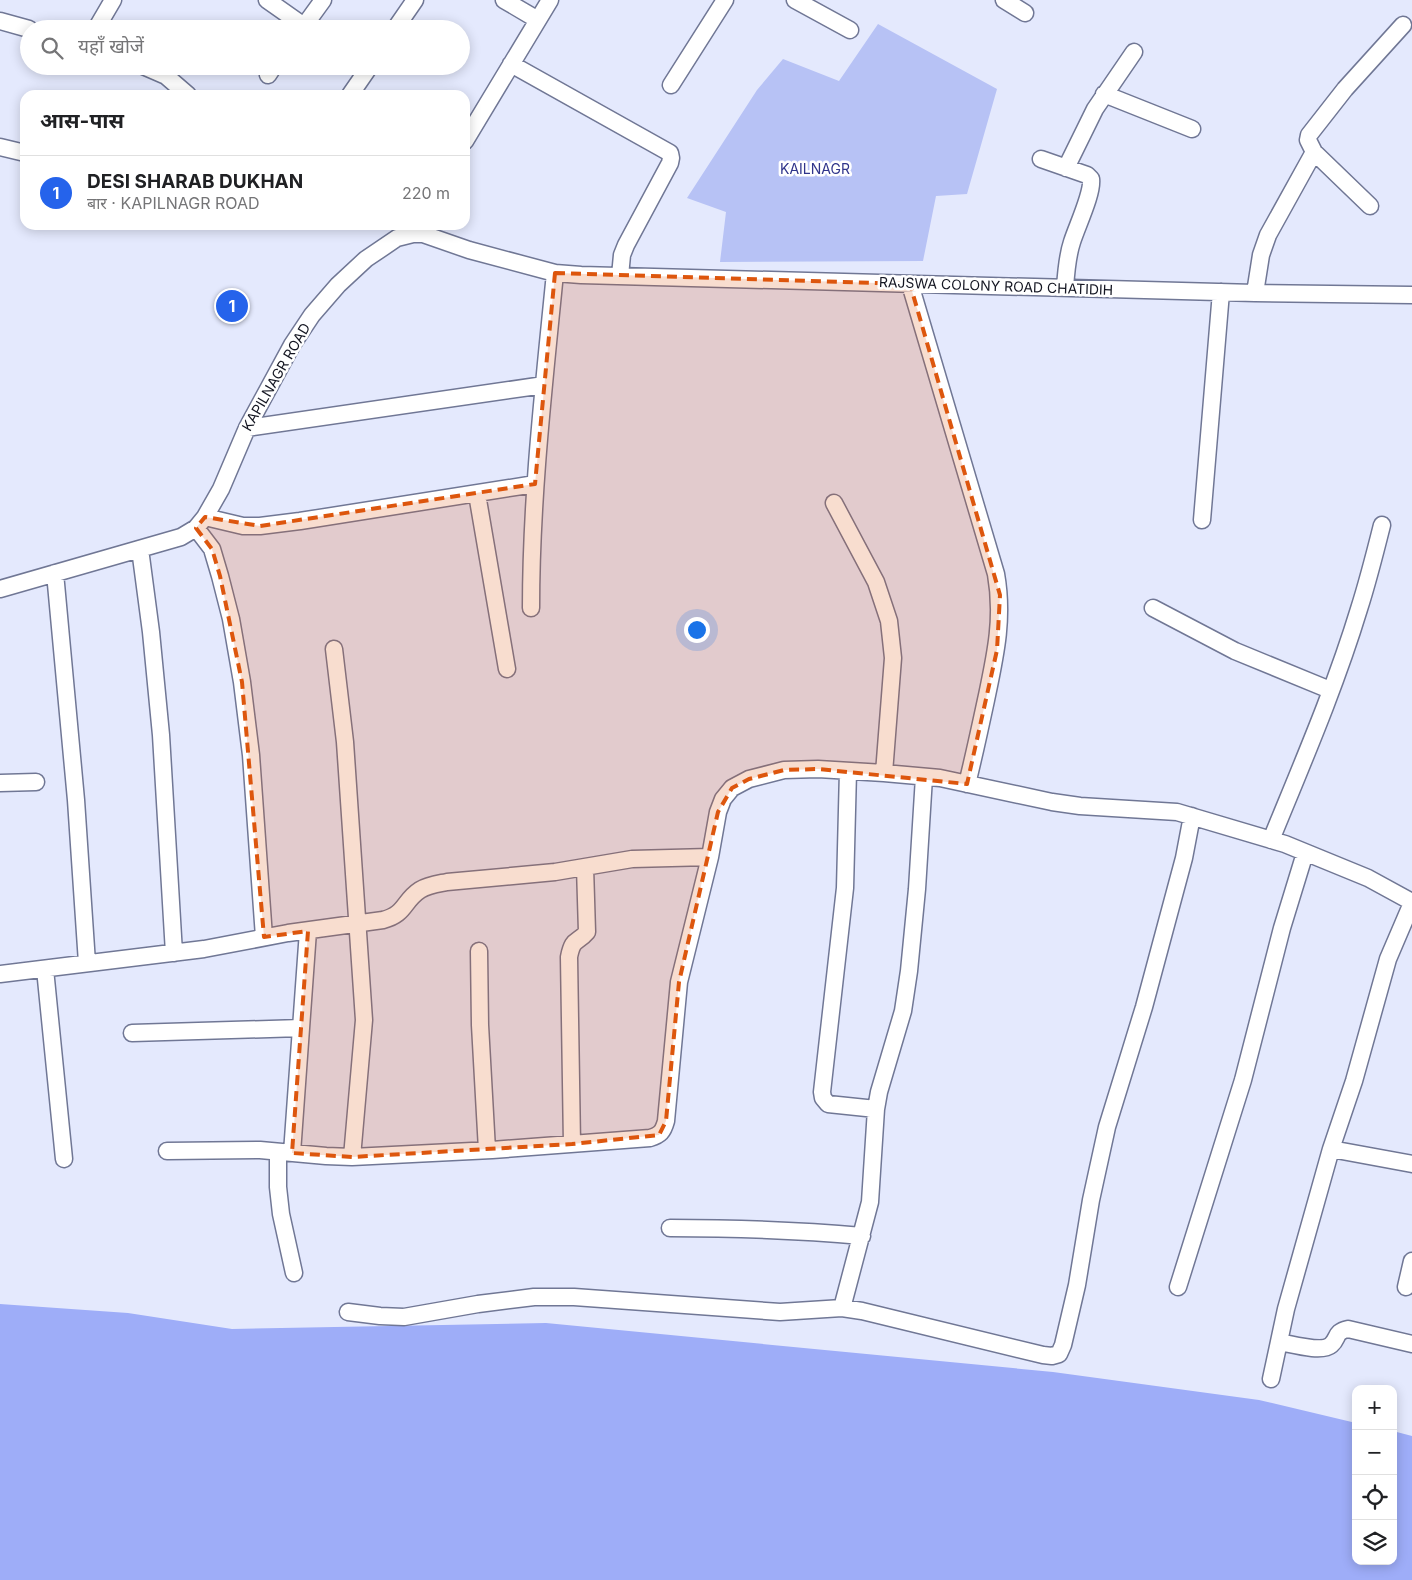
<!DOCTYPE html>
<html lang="hi">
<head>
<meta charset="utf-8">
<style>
	body { margin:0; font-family:Inter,"Noto Sans Devanagari",sans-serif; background:#f2f2f2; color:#202124 }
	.controls { position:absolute; right:15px; bottom:15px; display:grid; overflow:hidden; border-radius:10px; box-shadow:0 2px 12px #0003 }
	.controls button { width:45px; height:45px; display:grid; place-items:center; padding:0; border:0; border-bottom:1px solid #e0e0e0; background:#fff; color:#202124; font:25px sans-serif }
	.you { position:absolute; left:696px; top:629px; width:18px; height:18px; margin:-12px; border:4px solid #fff; border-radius:50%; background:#1a73e8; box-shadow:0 0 0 8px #1a73e833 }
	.badge { display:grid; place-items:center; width:32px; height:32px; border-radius:50%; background:#2563eb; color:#fff; font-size:16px; font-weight:700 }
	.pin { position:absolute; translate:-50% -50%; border:2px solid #fff; box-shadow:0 1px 5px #0006 }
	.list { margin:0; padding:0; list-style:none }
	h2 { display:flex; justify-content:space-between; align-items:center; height:65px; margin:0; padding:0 20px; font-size:21px }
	h2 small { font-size:16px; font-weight:400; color:#757577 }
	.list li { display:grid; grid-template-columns:32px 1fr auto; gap:15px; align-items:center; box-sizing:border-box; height:75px; padding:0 20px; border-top:1px solid #e0e0e0 }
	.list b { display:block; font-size:19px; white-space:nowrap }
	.list p { margin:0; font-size:16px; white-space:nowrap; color:#757577 }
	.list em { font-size:16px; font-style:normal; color:#757577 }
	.icon { flex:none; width:28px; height:28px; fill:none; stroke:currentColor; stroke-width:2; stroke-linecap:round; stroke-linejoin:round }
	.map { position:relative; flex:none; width:1412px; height:1580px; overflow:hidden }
	.search { position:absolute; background:#fff; box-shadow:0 2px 12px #0003; left:20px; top:20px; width:450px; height:55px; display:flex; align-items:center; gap:12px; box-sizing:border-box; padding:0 18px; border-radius:28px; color:#757577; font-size:19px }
	.panel { position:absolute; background:#fff; box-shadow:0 2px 12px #0003; left:20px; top:90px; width:450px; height:140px; border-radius:15px }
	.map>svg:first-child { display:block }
</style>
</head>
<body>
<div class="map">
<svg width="1412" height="1580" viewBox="0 0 1412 1580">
	<rect width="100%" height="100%" fill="#e4e9fd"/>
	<path fill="#b7c2f5" d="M878,24L997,89L967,194L936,196L923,261L720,262L726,212L687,198L757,90L783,59L839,81Z"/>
	<path fill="#9eadf8" d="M0,1304L128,1313L232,1329L546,1323L1053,1372L1259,1400L1356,1423V1561H1393V1431L1412,1436V1580H0Z"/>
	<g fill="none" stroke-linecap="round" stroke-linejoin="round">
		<g stroke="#707795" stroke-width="19">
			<path id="minor" d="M267,0L304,26
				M504,0L538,20
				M795,0L850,30
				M1004,0L1025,13
				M0,21L29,29
				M96,29L113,0
				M302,29L323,0
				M395,29L415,0
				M511,64L670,153L671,158L670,163L626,245L622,255L620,276
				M143,66L166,76L188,95
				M268,75L274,66
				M671,85L725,0
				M1104,94L1192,129
				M350,95L370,66
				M465,141L550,0
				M0,147L25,153
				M1041,159L1087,175L1091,179C1093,193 1077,226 1072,242C1067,257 1066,273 1065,288
				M1066,168L1095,109L1134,52
				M1370,206L1314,152L1308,140L1309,135L1345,89L1403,25
				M910,284L996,574C1004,619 995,657 986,700C980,728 974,756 967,784
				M1255,293L1261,255L1268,235L1314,152
				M247,428L544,385
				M477,494L507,669
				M834,503L876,582L889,621L893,658L884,773
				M205,517L243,526H260L300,521L535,484
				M1202,520L1221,292
				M196,528L212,549L220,576L231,619L242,682L251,755L264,937
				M140,549L151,632L161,735L174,953
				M55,573L76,800L87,963
				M0,589L181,537L196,528L205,517L221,489L247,428L292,345L312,315L338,285L366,259L397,238L413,234H423L469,250L555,273L581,275L1255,293L1412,295
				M531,608C531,496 544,385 555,273
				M1153,608L1235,651L1330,690
				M334,649L345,742L364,1020L352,1157
				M848,771L845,888L822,1092L823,1098L828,1104L876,1109
				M0,783L36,782
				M1271,840C1302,764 1335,688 1359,609C1368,581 1375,553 1382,525
				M479,951L480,1025L487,1150
				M45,969L64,1159
				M0,974L204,949L288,933L383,920C406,914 403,901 420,890C428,885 437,884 447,882L555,872L632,859L710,857
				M132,1033L301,1028
				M572,1144L569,957C573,937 577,944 587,932L585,867
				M1331,1149L1412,1164
				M167,1151L260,1150L326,1156L352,1157L492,1150L650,1138C660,1135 663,1132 666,1121L679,982L710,857L718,812L723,799L732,788L749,779L784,770L818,769L884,773L940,778L1052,802L1080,806L1177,812L1285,844L1368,878L1412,902
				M278,1152V1187L281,1214L294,1273
				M292,1153L308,931
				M670,1228C734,1228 798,1230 862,1236
				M1178,1287L1243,1080L1282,928L1305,853
				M1406,1287L1412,1261
				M842,1308L870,1202L876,1109L879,1092L903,1011L909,971L917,889L924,777
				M348,1312L380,1316L404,1317L478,1304L534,1297H574L780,1312L842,1308L862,1311L1043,1355L1052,1356L1059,1354L1063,1345L1077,1285L1091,1200L1107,1127L1144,1007L1184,858L1192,816
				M1279,1342C1291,1344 1322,1353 1331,1345C1339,1338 1334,1332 1348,1329L1412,1344
				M1271,1379L1286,1309L1331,1149L1354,1081L1388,959L1412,903"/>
		</g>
		<use href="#minor" stroke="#fff" stroke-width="16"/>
	</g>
	<path fill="#dd560d" fill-opacity="0.2" stroke="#dd560d" stroke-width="4" stroke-dasharray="10 6" stroke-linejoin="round" d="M555,273L910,284L1000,595L997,650L967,784L818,769L784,770L749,779L732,788L718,812L679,982L666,1121L659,1135L572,1144L352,1157L292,1153L308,931L264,937L242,682L220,576L212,549L196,528L205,517L260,526L535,484Z"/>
	<g text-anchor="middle" stroke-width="5" stroke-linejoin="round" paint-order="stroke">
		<g font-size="14" fill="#30358b" stroke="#fff">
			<text x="815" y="174">KAILNAGR</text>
		</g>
		<g font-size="14" fill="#131521" stroke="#fff">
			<text transform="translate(996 286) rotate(2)" y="5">RAJSWA COLONY ROAD CHATIDIH</text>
			<text transform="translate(276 377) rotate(-60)" y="5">KAPILNAGR ROAD</text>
		</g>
	</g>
</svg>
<div class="controls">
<button>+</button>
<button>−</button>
<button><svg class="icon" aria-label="locate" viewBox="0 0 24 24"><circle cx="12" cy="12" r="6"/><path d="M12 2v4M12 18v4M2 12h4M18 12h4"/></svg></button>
<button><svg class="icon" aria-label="layers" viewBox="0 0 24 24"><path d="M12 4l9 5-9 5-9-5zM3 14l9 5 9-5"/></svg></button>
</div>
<div class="you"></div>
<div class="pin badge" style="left:232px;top:306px">1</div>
<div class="search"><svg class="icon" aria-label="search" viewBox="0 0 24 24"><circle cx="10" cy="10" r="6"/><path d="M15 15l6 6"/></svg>यहाँ खोजें</div>
<section class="panel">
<h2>आस-पास<small></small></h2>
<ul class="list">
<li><span class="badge">1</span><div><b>DESI SHARAB DUKHAN</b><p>बार · KAPILNAGR ROAD</p></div><em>220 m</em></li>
</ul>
</section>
</div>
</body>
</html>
